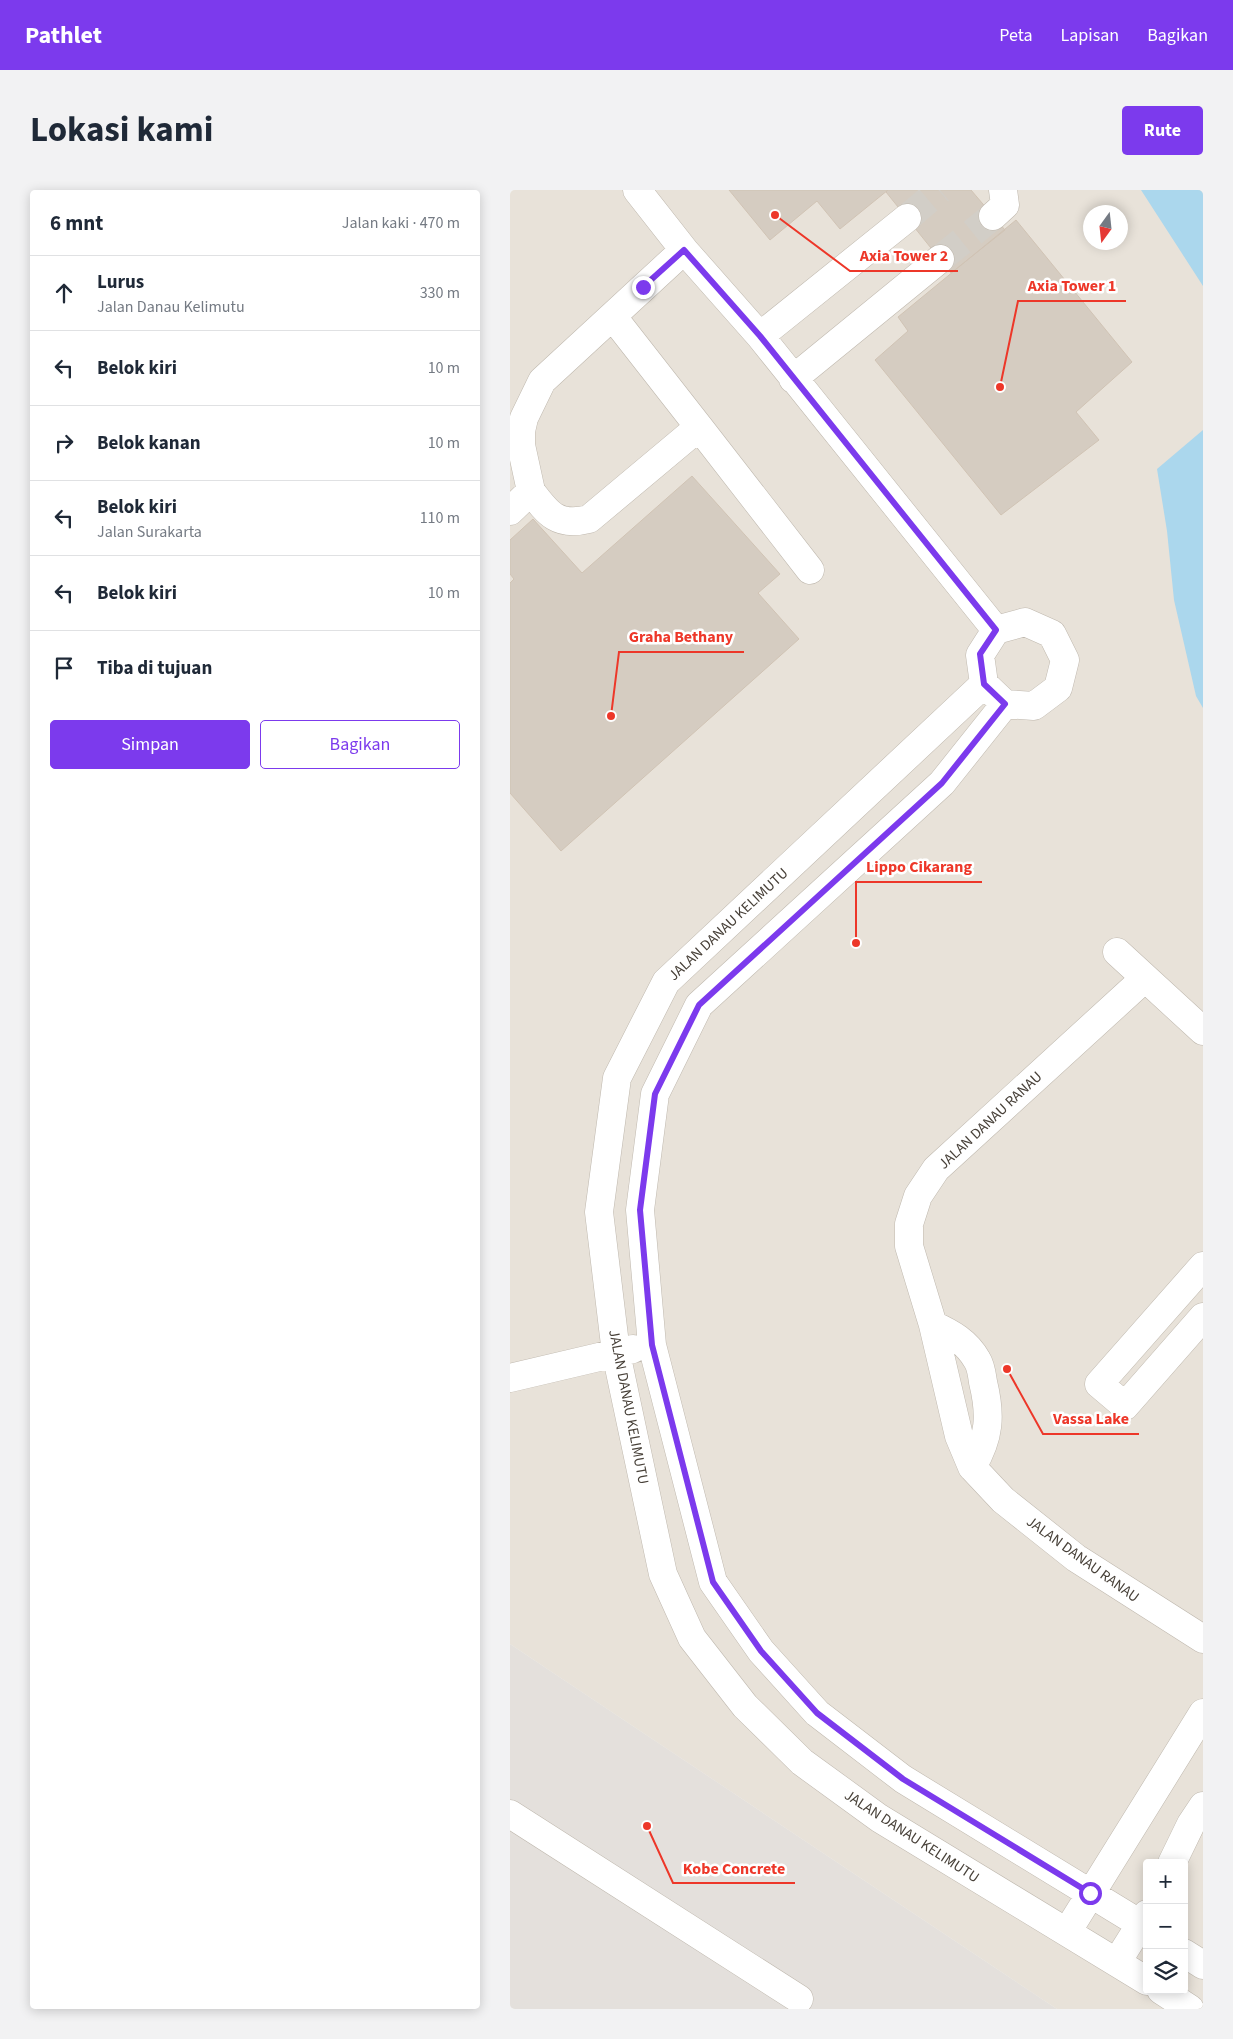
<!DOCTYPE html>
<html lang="id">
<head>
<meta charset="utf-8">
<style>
	body { margin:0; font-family:"Source Sans 3",sans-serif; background:#f2f2f3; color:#1f2937 }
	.controls { position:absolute; right:15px; bottom:15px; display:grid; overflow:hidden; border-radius:5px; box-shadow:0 2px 12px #0003 }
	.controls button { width:45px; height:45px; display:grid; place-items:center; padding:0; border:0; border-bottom:1px solid #e0e1e3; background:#fff; color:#1f2937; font:25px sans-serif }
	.compass { position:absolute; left:573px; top:15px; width:45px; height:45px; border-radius:50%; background:#fff; box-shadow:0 2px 12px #0003; rotate:195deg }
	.stop { position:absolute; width:15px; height:15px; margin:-11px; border:4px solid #7c3aed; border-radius:50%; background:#fff }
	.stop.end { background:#7c3aed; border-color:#fff; box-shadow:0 1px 5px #0008 }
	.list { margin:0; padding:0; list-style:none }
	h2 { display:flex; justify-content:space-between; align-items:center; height:65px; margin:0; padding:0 20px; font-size:21px }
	h2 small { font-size:16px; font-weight:400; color:#747a83 }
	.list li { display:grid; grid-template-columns:32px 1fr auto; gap:15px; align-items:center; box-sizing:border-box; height:75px; padding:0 20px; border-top:1px solid #e0e1e3 }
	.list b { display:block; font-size:19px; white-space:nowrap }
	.list p { margin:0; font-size:16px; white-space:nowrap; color:#747a83 }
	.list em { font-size:16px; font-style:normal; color:#747a83 }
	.actions { display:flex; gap:10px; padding:15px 20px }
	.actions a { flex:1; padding:11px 0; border:1px solid #7c3aed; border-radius:5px; text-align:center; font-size:18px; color:#7c3aed }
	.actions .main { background:#7c3aed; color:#fff }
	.icon { flex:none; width:28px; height:28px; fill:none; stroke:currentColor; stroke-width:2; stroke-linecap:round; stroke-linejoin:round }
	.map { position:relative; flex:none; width:693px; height:1819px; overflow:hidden; border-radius:5px }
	header { display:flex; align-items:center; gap:30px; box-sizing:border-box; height:70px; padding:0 25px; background:#7c3aed; color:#fff }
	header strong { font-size:24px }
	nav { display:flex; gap:28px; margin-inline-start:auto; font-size:18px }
	.intro { display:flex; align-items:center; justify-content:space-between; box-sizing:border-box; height:120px; padding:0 30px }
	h1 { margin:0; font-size:35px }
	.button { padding:12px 22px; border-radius:5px; background:#7c3aed; color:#fff; font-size:18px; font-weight:700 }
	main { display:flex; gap:30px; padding:0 30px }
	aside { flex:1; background:#fff; border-radius:5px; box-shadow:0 2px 12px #0003 }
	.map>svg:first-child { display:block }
</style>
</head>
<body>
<header>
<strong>Pathlet</strong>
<nav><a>Peta</a><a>Lapisan</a><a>Bagikan</a></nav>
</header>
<div class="intro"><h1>Lokasi kami</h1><a class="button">Rute</a></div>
<main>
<aside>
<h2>6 mnt<small>Jalan kaki · 470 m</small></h2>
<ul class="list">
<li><svg class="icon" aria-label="ahead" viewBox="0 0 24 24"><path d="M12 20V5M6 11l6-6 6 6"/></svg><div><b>Lurus</b><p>Jalan Danau Kelimutu</p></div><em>330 m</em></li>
<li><svg class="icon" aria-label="left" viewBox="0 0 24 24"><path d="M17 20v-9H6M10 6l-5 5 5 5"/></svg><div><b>Belok kiri</b></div><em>10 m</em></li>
<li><svg class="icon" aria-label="right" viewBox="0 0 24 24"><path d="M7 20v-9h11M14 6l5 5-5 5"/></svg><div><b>Belok kanan</b></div><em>10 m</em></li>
<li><svg class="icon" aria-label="left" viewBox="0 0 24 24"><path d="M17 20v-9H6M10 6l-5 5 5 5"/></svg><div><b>Belok kiri</b><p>Jalan Surakarta</p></div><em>110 m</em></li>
<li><svg class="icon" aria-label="left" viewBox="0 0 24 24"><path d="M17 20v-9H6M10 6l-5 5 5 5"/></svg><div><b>Belok kiri</b></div><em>10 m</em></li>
<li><svg class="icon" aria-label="arrive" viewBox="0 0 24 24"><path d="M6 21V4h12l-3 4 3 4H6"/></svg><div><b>Tiba di tujuan</b></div></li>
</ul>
<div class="actions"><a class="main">Simpan</a><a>Bagikan</a></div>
</aside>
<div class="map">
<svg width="693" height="1819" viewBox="0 0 693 1819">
	<rect width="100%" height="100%" fill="#f4f1eb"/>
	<path fill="#e8e2d9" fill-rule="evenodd" d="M0,0H693V1819H547L0,1454ZM580,22H610V52H580ZM637,1673H674V1800H637Z"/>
	<path fill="#e4e0dc" d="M0,1454L547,1819H0Z"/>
	<path fill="#abd7ed" d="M631,0H693V96Z
		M693,240V518L686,506L664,410L657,341L647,279Z"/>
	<path fill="#d5ccc1" stroke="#d0c3b4" d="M219,0H378L330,39L307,11L260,50Z
		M378,0H461L495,40L441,83L376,2Z
		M506,30L622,172L566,222L589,250L491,325L365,170L398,141L388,127Z
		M182,286L270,384L248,403L289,449L51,661L0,603V393L4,389L0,384V350L23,329L72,383Z"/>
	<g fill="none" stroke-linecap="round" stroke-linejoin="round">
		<path stroke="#d2cec7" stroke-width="28" stroke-dasharray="28 14" stroke-linecap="butt" d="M397,28L430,0
			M430,69L483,26"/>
		<g stroke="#bfb8ae" stroke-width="29">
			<path id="minor" d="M127,0L174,60L250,146L486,440
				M483,26L495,15L493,0
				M103,127L189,237
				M250,146L397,28
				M283,189L430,69
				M21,301C38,324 48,337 79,329L189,237L300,380
				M0,321L21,301L11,255V241L14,228L32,191L174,60
				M515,432L542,444L555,470L548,498L524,516L495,514L474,494L470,465L486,440Z
				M474,494L156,792L107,888L89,1022L106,1163L153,1384L182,1448L235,1516L292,1572L369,1628L637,1791
				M495,514L432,593L189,815L145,904L130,1020L142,1155L203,1392L251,1461L307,1523L393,1589L637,1738
				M607,762L693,841
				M635,788L426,979L408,1006L399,1034V1056L423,1135L449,1246L462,1277L493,1310L566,1368L693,1449
				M693,1076L589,1194L615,1216L693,1127
				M423,1135C441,1143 457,1152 467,1170C471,1176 472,1185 473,1192C481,1225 480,1247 462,1277
				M0,1188L123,1159
				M0,1624L289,1809
				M662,1673L681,1634L693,1616
				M557,1742L693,1523
				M674,1763L693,1775
				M607,1772L637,1724
				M651,1800L680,1819"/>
		</g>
		<use href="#minor" stroke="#fff" stroke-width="28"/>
	</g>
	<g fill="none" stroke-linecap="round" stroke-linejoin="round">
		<path stroke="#7c3aed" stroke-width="6" d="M133,97L174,60L250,146L486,440L470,464L474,494L495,514L432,593L189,815L145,904L130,1020L142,1155L203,1392L251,1461L307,1523L393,1589L580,1703"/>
	</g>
	<g text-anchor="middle" stroke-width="5" stroke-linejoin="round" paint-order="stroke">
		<g font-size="15" fill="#484139" stroke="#fff">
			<text transform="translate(218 734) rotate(-43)" y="5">JALAN DANAU KELIMUTU</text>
			<text transform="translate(480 930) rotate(-43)" y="5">JALAN DANAU RANAU</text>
			<text transform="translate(119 1217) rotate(79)" y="5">JALAN DANAU KELIMUTU</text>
			<text transform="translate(573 1369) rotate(36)" y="5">JALAN DANAU RANAU</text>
			<text transform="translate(402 1646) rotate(33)" y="5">JALAN DANAU KELIMUTU</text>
		</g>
	</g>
	<path fill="none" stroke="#ed3729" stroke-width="2" d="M265 25L340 81H448M490 197L508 111H616M101 526L109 462H234M346 753L346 692H472M497 1179L533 1244H629M137 1636L163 1693H285"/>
	<g fill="#ed3729" stroke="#fff" stroke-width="2">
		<circle cx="265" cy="25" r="5"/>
		<circle cx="490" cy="197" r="5"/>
		<circle cx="101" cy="526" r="5"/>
		<circle cx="346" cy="753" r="5"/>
		<circle cx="497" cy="1179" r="5"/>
		<circle cx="137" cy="1636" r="5"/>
	</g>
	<g font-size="16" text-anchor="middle" font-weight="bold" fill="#ed3729" stroke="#fff" stroke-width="5" stroke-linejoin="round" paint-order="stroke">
		<text x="394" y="71">Axia Tower 2</text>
		<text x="562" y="101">Axia Tower 1</text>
		<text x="171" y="452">Graha Bethany</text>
		<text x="409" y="682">Lippo Cikarang</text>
		<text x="581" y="1234">Vassa Lake</text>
		<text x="224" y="1684">Kobe Concrete</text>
	</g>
</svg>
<div class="controls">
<button>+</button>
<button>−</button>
<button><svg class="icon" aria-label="layers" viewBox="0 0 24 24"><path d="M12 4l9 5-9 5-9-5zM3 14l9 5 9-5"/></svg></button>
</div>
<svg class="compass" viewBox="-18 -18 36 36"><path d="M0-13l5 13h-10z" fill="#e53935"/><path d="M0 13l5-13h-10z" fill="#747a83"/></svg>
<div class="stop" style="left:580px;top:1703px"></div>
<div class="stop end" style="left:133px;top:97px"></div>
</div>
</main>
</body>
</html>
